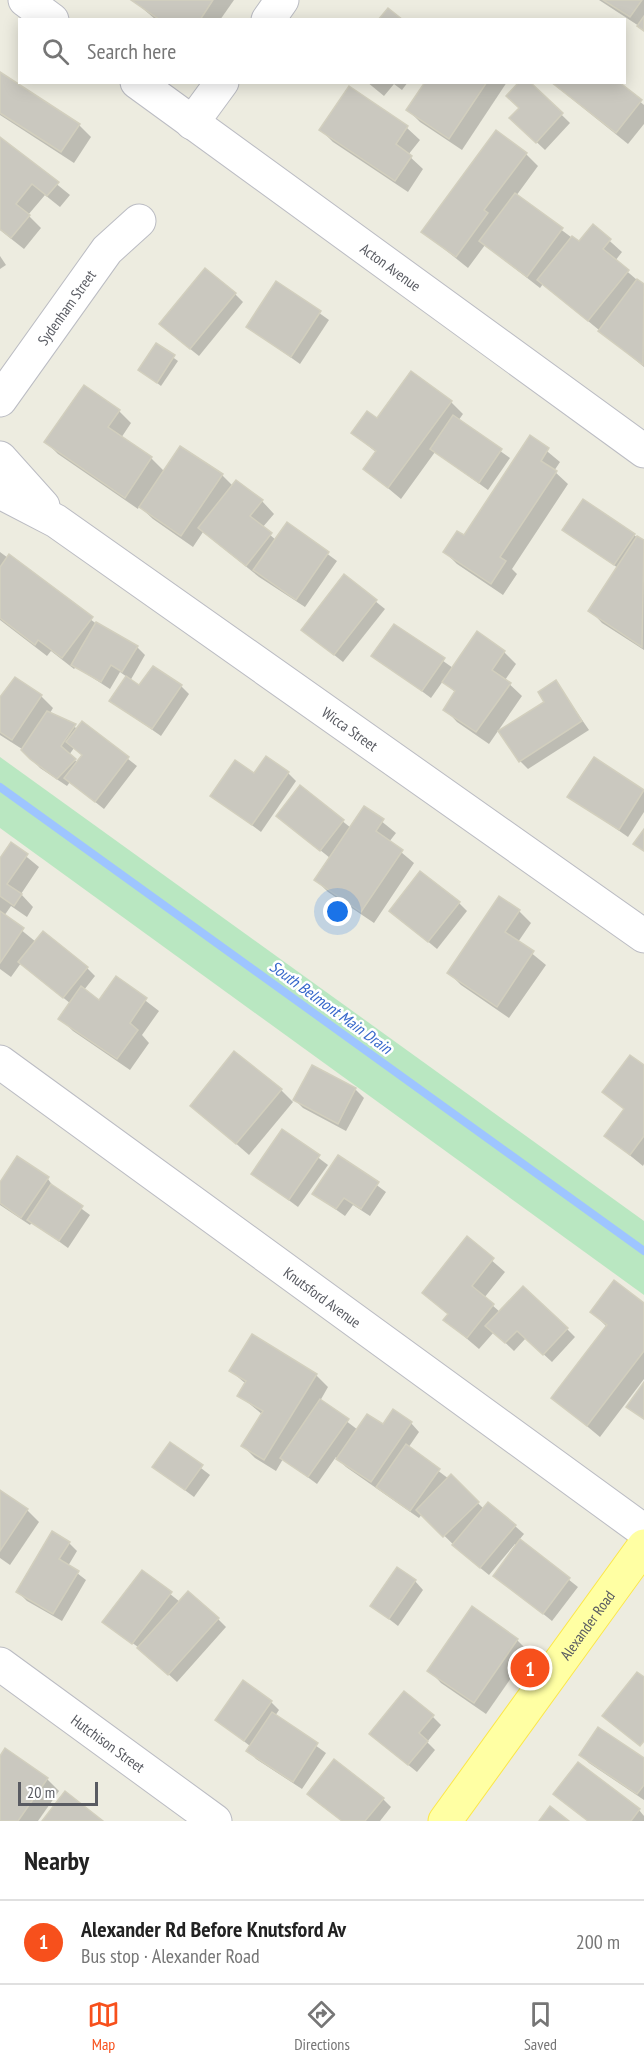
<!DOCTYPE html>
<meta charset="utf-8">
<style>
body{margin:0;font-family:"PT Sans Narrow",sans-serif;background:#f6f6f6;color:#222}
.scale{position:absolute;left:18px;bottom:15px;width:80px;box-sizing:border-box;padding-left:6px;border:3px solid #595b62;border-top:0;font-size:16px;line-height:21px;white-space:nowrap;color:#595b62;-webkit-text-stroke:4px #fff;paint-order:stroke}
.you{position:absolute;left:338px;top:912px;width:21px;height:21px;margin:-15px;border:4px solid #fff;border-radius:50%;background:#1a73e8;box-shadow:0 0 0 9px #1a73e833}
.badge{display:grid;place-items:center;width:39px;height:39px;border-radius:50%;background:#f7501c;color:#fff;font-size:20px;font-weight:700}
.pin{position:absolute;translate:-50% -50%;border:3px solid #fff;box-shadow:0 2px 6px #0006}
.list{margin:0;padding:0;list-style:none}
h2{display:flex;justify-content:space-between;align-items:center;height:78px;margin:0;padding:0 24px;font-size:26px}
h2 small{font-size:20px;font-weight:400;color:#767676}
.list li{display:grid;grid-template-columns:39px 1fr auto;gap:18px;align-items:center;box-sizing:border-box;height:84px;padding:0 24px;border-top:2px solid #e0e0e0}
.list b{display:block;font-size:22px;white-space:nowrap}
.list p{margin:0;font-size:20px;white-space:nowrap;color:#767676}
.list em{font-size:20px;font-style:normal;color:#767676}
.icon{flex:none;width:33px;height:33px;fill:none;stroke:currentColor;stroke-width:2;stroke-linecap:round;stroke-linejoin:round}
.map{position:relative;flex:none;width:644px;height:1821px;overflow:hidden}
.search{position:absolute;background:#fff;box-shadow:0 3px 15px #0003;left:18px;right:18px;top:18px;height:66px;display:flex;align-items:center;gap:15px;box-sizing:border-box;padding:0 21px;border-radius:0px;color:#767676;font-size:22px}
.sheet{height:162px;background:#fff}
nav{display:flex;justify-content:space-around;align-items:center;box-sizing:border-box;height:84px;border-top:2px solid #e0e0e0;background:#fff;font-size:16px;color:#767676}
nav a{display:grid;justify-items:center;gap:3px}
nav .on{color:#f7501c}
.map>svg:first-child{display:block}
.green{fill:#b9e7c1}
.shadow{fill:#0003;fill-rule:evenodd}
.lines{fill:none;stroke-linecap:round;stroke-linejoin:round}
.stream{stroke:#9ec5ff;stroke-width:8}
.building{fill:#cac8bf;stroke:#d2cfbe;stroke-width:1.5}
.minor-casing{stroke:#bbbcc3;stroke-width:35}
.major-casing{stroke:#fce749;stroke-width:35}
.minor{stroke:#fff;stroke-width:33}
.major{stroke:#ffffa3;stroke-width:33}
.labels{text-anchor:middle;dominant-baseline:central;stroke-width:5;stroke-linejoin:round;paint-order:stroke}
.street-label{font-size:15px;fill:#595b62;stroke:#fff}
.water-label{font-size:16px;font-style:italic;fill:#3768cb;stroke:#fff}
</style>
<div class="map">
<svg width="644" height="1821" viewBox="0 0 644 1821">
<rect width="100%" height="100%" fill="#edece0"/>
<path class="green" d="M 0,757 L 644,1221 L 644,1295 L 0,828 Z"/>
<g class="shadow">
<path d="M 133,0 L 234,0 L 220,20 L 156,20 Z"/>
<path d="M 599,0 L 644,0 L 644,31 L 639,26 Z"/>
<path d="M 0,73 L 79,125 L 91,137 L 74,163 L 0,115 Z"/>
<path d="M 367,82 L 408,82 L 402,90 L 394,84 L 384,96 Z"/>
<path d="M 426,82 L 507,82 L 462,150 L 420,122 L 408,110 Z"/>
<path d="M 528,82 L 570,123 L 545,150 L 511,118 L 521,109 Z"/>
<path d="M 551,82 L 617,82 L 644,105 L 644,124 L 628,144 Z"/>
<path d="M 349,88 L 407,128 L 420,140 L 408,155 L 423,169 L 408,192 L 333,142 L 321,130 Z"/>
<path d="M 0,138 L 70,195 L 60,207 L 45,195 L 28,215 L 41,228 L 24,249 L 0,230 Z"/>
<path d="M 526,154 L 538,166 L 516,196 L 579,243 L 593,226 L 622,252 L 615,261 L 644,286 L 644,367 L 543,284 L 540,288 L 485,245 L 468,268 L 423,232 Z"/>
<path d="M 0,256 L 6,265 L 0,269 Z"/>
<path d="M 277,283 L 329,320 L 300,364 L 248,327 Z"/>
<path d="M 235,294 L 243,302 L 199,356 L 169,332 Z"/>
<path d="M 156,345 L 178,361 L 161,386 L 140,370 Z"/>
<path d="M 451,402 L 463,414 L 458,421 L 510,458 L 488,490 L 435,452 L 401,499 L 365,469 L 377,453 L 353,433 L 377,420 Z"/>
<path d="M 119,411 L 131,423 L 121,438 L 152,459 L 165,472 L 222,475 L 233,486 L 262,501 L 274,514 L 262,528 L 276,540 L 287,524 L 337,561 L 305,607 L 259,577 L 203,532 L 193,547 L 153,519 L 139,506 L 138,509 L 58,454 L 46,442 Z"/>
<path d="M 530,437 L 560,462 L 554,471 L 568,484 L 512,569 L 517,574 L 503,595 L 457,564 L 445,552 L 464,537 Z"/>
<path d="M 584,501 L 644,542 L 644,650 L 602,623 L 590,610 L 618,568 L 564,530 Z"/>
<path d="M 0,552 L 98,625 L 137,647 L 145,655 L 130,681 L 140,687 L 181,686 L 189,694 L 161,736 L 111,701 L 127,677 L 120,672 L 110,689 L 76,667 L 74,669 L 51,651 L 47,656 L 0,620 Z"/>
<path d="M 344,576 L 385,609 L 343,662 L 303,630 Z"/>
<path d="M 394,626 L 453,668 L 504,652 L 516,664 L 505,680 L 522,696 L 489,744 L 457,722 L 445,709 L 456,693 L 443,681 L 431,698 L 373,655 Z"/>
<path d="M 556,682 L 589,730 L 528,769 L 520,761 Z"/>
<path d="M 41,696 L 53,708 L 50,713 L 78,729 L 82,723 L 137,766 L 104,809 L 70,782 L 67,786 L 40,768 L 22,749 L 0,735 L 0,699 ZM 74,748 L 83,756 L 78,763 L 69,755 Z"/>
<path d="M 594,759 L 644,791 L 644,812 L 628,837 L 569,796 Z"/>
<path d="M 288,773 L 296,781 L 261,832 L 212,796 L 254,776 Z"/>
<path d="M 300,787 L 351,828 L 365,808 L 396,833 L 389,842 L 414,863 L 374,923 L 328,892 L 316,880 L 330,858 L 278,816 Z"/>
<path d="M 11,844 L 39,867 L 21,894 L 33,907 L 27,917 L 11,906 L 4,916 L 36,942 L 87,968 L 95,976 L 84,990 L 100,1002 L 116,978 L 159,1011 L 142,1035 L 149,1043 L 130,1070 L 73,1031 L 60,1018 L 71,1004 L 21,963 L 11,977 L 0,969 L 0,861 Z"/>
<path d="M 459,903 L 467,911 L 437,949 L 391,911 Z"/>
<path d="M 519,911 L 531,923 L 518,942 L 546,965 L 509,1018 L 461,985 L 449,973 Z"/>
<path d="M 312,1067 L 356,1090 L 364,1098 L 346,1131 L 303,1108 L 295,1100 Z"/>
<path d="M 644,1067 L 644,1164 L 643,1166 L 606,1136 L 625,1110 L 604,1091 Z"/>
<path d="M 281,1090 L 293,1102 L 249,1155 L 192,1105 Z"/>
<path d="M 283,1131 L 328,1165 L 298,1207 L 253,1174 Z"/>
<path d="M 339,1157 L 386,1192 L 370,1216 L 353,1205 L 345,1216 L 314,1194 Z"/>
<path d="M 48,1179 L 55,1189 L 90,1215 L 68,1248 L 32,1222 L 30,1225 L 0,1205 L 0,1184 Z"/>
<path d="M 467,1239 L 505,1272 L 484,1298 L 500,1312 L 567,1329 L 575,1337 L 552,1362 L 526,1338 L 514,1351 L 494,1332 L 479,1349 L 445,1320 L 449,1315 L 424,1293 Z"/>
<path d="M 644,1304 L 644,1379 L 600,1437 L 553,1398 L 607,1327 L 592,1312 Z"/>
<path d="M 231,1371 L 316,1375 L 328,1387 L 320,1401 L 358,1430 L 411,1423 L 419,1432 L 408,1448 L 449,1479 L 451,1477 L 484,1509 L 488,1504 L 515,1526 L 524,1534 L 519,1540 L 578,1587 L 552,1621 L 495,1575 L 517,1546 L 515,1544 L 489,1575 L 462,1553 L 422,1514 L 419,1518 L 346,1467 L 336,1457 L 317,1484 L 283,1459 L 276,1471 L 255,1458 L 243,1446 L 263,1415 L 239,1395 L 246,1384 Z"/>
<path d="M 170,1444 L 210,1475 L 194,1497 L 154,1467 Z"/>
<path d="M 0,1492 L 27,1510 L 39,1522 L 10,1565 L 0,1558 Z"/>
<path d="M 69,1543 L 77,1551 L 68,1566 L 86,1580 L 62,1621 L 27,1601 L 18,1592 Z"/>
<path d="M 143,1572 L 180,1602 L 218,1619 L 226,1627 L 177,1682 L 142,1650 L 104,1622 Z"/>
<path d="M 415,1581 L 423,1590 L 398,1626 L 372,1606 Z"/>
<path d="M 517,1640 L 529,1652 L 486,1714 L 441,1683 L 429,1670 Z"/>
<path d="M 271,1702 L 279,1710 L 275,1716 L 326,1753 L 302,1789 L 256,1759 L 248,1750 L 250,1746 L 217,1720 Z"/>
<path d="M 433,1717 L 441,1725 L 427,1742 L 435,1750 L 417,1772 L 380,1742 Z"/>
<path d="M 581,1755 L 644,1760 L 644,1800 L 589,1763 Z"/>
<path d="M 0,1758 L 47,1779 L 59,1791 L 38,1821 L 0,1821 Z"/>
<path d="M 555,1794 L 639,1810 L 644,1816 L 644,1821 L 588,1821 Z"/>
<path d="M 383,1799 L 391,1807 L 380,1821 L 342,1821 L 317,1802 Z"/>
</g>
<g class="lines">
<path class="stream" d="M 0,787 L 644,1251"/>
</g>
<g class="building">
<path d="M 131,0 L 213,0 L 200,20 L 160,20 Z"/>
<path d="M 603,0 L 642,0 L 630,17 Z"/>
<path d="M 388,8 L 403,20 L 378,20 Z"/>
<path d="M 644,16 L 644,31 L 637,26 Z"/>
<path d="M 0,72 L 80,124 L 61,152 L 0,113 Z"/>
<path d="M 425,82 L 487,82 L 449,139 L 406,110 Z"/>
<path d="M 519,82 L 530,82 L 563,113 L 536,143 L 509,118 L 519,108 L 506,96 Z"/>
<path d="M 551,82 L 619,82 L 642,100 L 616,133 Z"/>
<path d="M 349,86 L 408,126 L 396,144 L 412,156 L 395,181 L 319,130 Z"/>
<path d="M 496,130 L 527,153 L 484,210 L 488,213 L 456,257 L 421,232 Z"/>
<path d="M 0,137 L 59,182 L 47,196 L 32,184 L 16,204 L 30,215 L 11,238 L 0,229 Z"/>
<path d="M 515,193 L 563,228 L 527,277 L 479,241 Z"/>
<path d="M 593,224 L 611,239 L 603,249 L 629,270 L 588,321 L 537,280 L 572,236 L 579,241 Z"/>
<path d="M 205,268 L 236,293 L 190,349 L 159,324 Z"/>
<path d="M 637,279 L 644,284 L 643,365 L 598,331 Z"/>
<path d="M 276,281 L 321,311 L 291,357 L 246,327 Z"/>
<path d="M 156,343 L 175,355 L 157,383 L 138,370 Z"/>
<path d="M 411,371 L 452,401 L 388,488 L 363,469 L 376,451 L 351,433 L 367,411 L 377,418 Z"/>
<path d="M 84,385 L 120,410 L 108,427 L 152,457 L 125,498 L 44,442 Z"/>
<path d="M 453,415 L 502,449 L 479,483 L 430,449 Z"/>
<path d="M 530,435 L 549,448 L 541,461 L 557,471 L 500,557 L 506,561 L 491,584 L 443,552 L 457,531 L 464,535 Z"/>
<path d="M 180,446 L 223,474 L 181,536 L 139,507 Z"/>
<path d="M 236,480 L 263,500 L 250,516 L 272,533 L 246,566 L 198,528 Z"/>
<path d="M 583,499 L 635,534 L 614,565 L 562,530 Z"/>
<path d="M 287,522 L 329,552 L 296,600 L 253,570 Z"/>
<path d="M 637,536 L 644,540 L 642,647 L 588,611 Z"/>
<path d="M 9,554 L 93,617 L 62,658 L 38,640 L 35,645 L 0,618 L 0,567 Z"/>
<path d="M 344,574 L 377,600 L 334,655 L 301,630 Z"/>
<path d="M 96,622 L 138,646 L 122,672 L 111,665 L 101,682 L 71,665 Z"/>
<path d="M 394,624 L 445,658 L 422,691 L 371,656 Z"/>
<path d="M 477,631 L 505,651 L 492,670 L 511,683 L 476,732 L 443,710 L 455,691 L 442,682 Z"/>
<path d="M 153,666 L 182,685 L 152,729 L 109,701 L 126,676 L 139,685 Z"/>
<path d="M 15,677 L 42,695 L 12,740 L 0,732 L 0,697 Z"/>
<path d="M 556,680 L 582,721 L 519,762 L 498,731 L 544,702 L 538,692 Z"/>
<path d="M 47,711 L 76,724 L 61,746 L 76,759 L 57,779 L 30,759 L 21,750 Z"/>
<path d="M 82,721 L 129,757 L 95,802 L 64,778 L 82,755 L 66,742 Z"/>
<path d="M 266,756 L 289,772 L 252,825 L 210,796 L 235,760 L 254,773 Z"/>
<path d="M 594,757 L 644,790 L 619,830 L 567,797 Z"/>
<path d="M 300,785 L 344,820 L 320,851 L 276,816 Z"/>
<path d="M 364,806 L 384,819 L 376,831 L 403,850 L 361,912 L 314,880 Z"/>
<path d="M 644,829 L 644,851 L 633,844 Z"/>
<path d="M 11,842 L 28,854 L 7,884 L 22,894 L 14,906 L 0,896 L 0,858 Z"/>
<path d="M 420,871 L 460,902 L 428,942 L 389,911 Z"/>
<path d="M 499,896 L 520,910 L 505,932 L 534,951 L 497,1007 L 447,973 Z"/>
<path d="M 0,911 L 24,928 L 0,963 Z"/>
<path d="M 43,931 L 88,967 L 63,998 L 18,962 Z"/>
<path d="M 116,976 L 147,998 L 130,1023 L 138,1030 L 117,1059 L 58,1019 L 81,986 L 99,1000 Z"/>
<path d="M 234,1051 L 282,1089 L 236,1144 L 190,1106 Z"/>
<path d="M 630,1055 L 644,1065 L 644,1136 L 630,1155 L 604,1136 L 624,1109 L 602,1092 Z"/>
<path d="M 312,1065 L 356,1088 L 338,1124 L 293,1100 Z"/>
<path d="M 282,1129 L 320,1155 L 289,1200 L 251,1174 Z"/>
<path d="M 338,1155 L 379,1182 L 361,1209 L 344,1198 L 336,1209 L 312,1194 Z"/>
<path d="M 17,1156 L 49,1177 L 21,1218 L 0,1203 L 0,1182 Z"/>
<path d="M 51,1184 L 83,1206 L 59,1241 L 27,1220 Z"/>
<path d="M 467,1236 L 494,1258 L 472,1286 L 494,1304 L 467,1338 L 443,1320 L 448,1314 L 422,1293 Z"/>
<path d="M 614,1280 L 644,1303 L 644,1351 L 587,1426 L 551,1398 L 607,1325 L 590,1312 Z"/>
<path d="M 523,1286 L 568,1328 L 543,1355 L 517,1331 L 505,1343 L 485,1326 Z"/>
<path d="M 252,1334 L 317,1374 L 264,1460 L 241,1446 L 263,1411 L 237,1396 L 246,1381 L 229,1371 Z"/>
<path d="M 644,1382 L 644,1419 L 626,1407 Z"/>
<path d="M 320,1399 L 349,1419 L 308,1477 L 280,1458 Z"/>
<path d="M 393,1409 L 412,1422 L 371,1482 L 336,1459 L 367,1414 L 383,1424 Z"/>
<path d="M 170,1442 L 203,1465 L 185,1490 L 152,1467 Z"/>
<path d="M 406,1444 L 440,1469 L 410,1511 L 376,1487 Z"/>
<path d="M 451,1474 L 479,1502 L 443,1537 L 416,1510 Z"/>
<path d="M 0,1490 L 28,1509 L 0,1551 Z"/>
<path d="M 488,1502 L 516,1525 L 480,1568 L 452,1545 Z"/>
<path d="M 52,1531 L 70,1542 L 59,1559 L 79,1571 L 53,1614 L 16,1592 Z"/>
<path d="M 520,1539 L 570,1578 L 543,1614 L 493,1576 Z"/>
<path d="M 397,1567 L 416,1580 L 389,1619 L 370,1606 Z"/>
<path d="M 142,1570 L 172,1592 L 132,1644 L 102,1622 Z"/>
<path d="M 188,1591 L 219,1618 L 168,1675 L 137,1648 Z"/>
<path d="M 472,1606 L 518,1639 L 474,1703 L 427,1671 Z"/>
<path d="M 637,1672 L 644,1677 L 644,1741 L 640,1746 L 602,1716 Z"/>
<path d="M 243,1680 L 272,1701 L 244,1741 L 215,1720 Z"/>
<path d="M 404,1691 L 434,1715 L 419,1733 L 428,1741 L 408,1765 L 369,1734 Z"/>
<path d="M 272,1712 L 318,1743 L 293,1782 L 246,1751 Z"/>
<path d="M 598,1727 L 644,1758 L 644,1785 L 637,1794 L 579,1755 Z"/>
<path d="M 5,1748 L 48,1778 L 18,1821 L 0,1821 L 0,1756 Z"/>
<path d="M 334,1759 L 384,1798 L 365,1821 L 342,1821 L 307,1794 Z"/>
<path d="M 578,1762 L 640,1809 L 631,1821 L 588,1821 L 553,1794 Z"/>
<path d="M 65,1791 L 103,1821 L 42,1821 Z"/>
<path d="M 550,1806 L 569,1821 L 539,1821 Z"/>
</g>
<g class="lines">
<defs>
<g id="minor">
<path d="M 25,0 L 52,20"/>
<path d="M 268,20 L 282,0"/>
<path id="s1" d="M 137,82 L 644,451"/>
<path d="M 192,123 L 222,82"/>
<path id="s2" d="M 0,400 L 107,250 L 139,221"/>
<path d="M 0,458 L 43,506"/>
<path id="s3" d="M 0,492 L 56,521 L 644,936"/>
<path id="s4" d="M 0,1062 L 644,1531"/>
<path id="s5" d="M 0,1664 L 215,1821"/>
</g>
<g id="major">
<path id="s6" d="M 445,1821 L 644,1546"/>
</g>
</defs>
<use href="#minor" class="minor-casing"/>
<use href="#major" class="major-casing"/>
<use href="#minor" class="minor"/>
<use href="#major" class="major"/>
</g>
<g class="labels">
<g class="street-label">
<text stroke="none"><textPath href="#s1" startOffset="314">Acton Avenue</textPath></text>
<text stroke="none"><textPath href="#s2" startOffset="114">Sydenham Street</textPath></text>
<text stroke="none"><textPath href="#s3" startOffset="423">Wicca Street</textPath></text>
<text stroke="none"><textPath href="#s4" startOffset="399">Knutsford Avenue</textPath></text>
<text stroke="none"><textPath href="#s6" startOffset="242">Alexander Road</textPath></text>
<text stroke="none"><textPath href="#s5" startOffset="134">Hutchison Street</textPath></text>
</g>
<g class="water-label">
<text transform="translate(331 1007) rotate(36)">South Belmont Main Drain</text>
</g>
</g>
</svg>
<div class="scale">20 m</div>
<div class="you"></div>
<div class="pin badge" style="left:530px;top:1668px">1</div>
<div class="search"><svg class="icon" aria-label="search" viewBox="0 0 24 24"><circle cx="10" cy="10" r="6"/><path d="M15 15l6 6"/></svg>Search here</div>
</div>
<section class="sheet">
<h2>Nearby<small></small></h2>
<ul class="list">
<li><span class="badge">1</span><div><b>Alexander Rd Before Knutsford Av</b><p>Bus stop · Alexander Road</p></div><em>200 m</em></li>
</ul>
</section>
<nav>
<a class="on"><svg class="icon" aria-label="map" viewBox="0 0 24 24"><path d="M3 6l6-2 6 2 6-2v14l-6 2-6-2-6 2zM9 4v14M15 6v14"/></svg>Map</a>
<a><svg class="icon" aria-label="directions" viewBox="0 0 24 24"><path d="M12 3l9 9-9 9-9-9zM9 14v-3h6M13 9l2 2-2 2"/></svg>Directions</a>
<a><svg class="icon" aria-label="saved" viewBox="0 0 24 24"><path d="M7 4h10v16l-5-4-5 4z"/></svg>Saved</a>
</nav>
